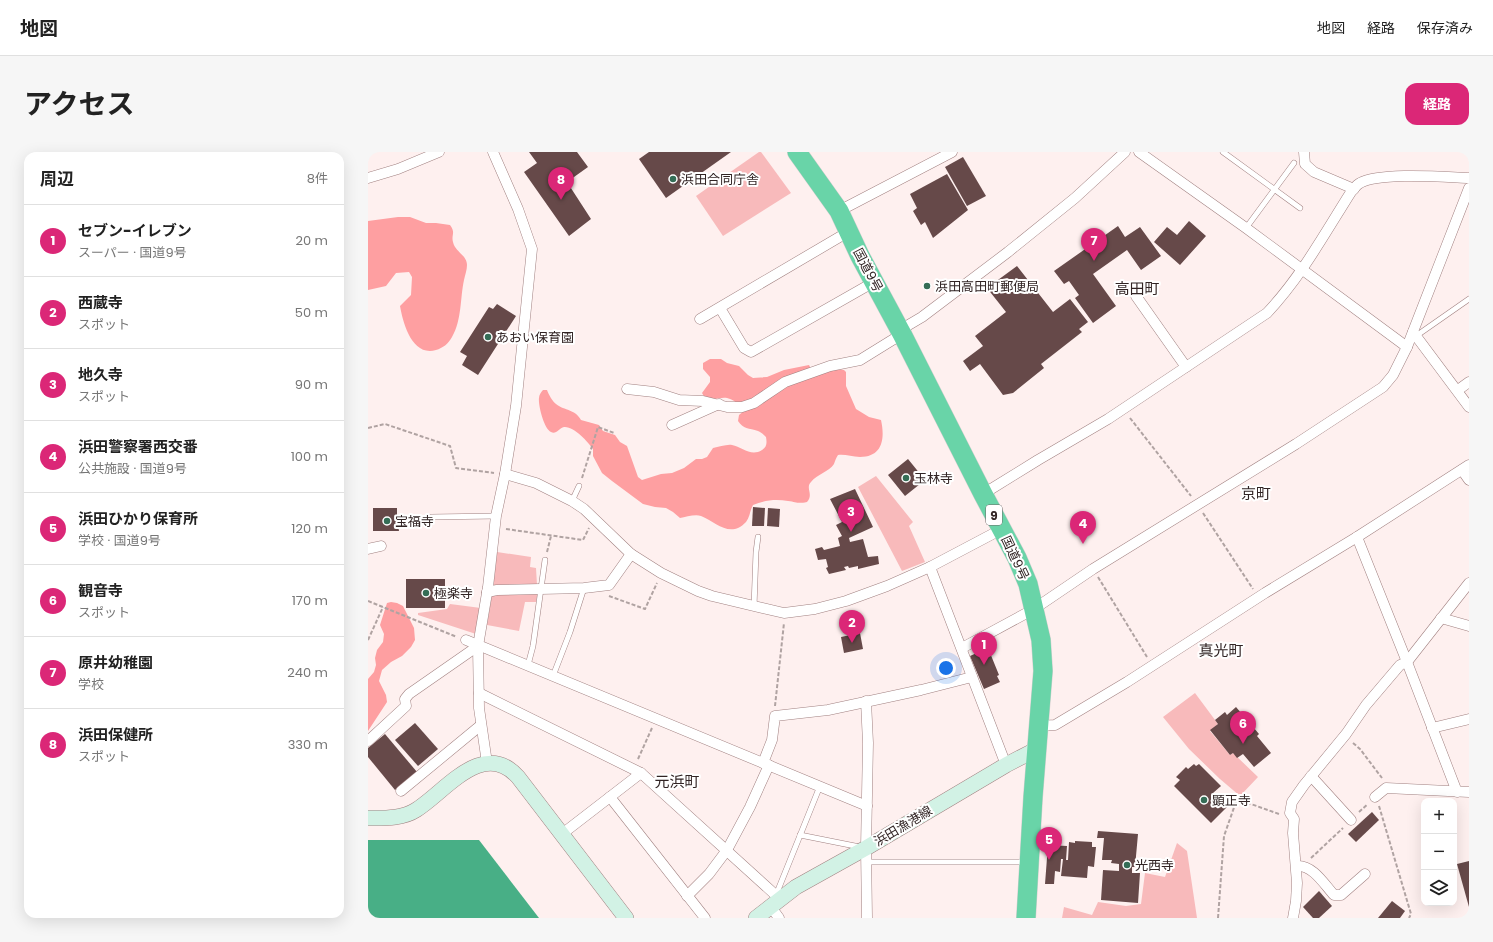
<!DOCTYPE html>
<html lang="ja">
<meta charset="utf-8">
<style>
body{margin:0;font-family:Poppins,"Noto Sans JP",sans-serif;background:#f6f6f6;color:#222}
.controls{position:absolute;right:12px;bottom:12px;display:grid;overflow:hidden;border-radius:8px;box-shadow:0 4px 16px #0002}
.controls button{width:36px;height:36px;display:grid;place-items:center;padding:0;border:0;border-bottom:1px solid #e0e0e0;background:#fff;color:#222;font:20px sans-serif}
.you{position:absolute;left:578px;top:516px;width:14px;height:14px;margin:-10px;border:3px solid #fff;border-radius:50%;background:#1a73e8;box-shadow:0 0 0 6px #1a73e833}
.badge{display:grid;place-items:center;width:26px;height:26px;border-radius:50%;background:#db2777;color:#fff;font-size:13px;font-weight:700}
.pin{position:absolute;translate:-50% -33px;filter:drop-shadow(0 1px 2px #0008)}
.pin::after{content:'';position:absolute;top:21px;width:14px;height:12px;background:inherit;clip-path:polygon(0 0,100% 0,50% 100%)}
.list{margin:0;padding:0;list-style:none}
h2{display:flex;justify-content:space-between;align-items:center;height:52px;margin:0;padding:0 16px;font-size:17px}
h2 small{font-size:13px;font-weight:400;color:#767676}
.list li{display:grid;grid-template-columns:26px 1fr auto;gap:12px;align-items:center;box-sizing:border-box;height:72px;padding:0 16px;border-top:1px solid #e0e0e0}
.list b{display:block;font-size:15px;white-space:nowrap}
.list p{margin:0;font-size:13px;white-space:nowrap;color:#767676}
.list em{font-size:13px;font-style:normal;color:#767676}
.icon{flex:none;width:22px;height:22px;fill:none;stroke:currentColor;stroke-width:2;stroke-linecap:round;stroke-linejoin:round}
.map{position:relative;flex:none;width:1101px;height:766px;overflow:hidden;border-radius:12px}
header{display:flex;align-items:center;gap:24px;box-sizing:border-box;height:56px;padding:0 20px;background:#fff;border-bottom:1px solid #e0e0e0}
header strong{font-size:19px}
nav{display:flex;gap:22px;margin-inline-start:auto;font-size:14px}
.intro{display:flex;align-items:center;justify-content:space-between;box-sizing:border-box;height:96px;padding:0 24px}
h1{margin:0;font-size:28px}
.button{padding:10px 18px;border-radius:12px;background:#db2777;color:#fff;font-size:14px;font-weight:700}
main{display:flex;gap:24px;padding:0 24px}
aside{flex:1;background:#fff;border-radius:12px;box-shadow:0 4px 16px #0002}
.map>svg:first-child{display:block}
.green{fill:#f8babb}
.forest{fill:#fe9fa1}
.water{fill:#48af86}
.building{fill:#664949}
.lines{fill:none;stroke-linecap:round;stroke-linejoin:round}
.lane-casing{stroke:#a18181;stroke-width:6}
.street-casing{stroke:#a18181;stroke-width:11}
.secondary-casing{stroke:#a18181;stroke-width:16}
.highway-casing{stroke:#d2cfcf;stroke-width:20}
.path{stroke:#b0a3a2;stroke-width:2;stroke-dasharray:4 2;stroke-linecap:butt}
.lane{stroke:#fff;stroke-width:5}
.street{stroke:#fff;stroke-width:10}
.secondary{stroke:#d2f2e5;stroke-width:15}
.highway{stroke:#69d4a8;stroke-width:19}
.poi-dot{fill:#346d56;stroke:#fff;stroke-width:1.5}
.labels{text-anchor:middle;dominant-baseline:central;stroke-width:4;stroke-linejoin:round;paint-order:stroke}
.shield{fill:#fff;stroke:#6f6666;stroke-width:1}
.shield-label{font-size:12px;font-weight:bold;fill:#312424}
.poi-label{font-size:13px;fill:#312424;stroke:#fff;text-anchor:start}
.street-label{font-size:13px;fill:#312424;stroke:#fff}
.quarter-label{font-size:15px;fill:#312424;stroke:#fff}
</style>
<header>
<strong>地図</strong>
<nav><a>地図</a><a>経路</a><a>保存済み</a></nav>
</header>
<div class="intro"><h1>アクセス</h1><a class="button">経路</a></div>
<main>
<aside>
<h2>周辺<small>8件</small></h2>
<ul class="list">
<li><span class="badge">1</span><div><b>セブン-イレブン</b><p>スーパー · 国道9号</p></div><em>20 m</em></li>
<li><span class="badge">2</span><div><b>西蔵寺</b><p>スポット</p></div><em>50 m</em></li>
<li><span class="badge">3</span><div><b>地久寺</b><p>スポット</p></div><em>90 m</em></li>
<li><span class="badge">4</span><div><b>浜田警察署西交番</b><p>公共施設 · 国道9号</p></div><em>100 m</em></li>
<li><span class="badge">5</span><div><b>浜田ひかり保育所</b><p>学校 · 国道9号</p></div><em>120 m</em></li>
<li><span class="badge">6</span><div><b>観音寺</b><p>スポット</p></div><em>170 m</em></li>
<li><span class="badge">7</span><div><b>原井幼稚園</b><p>学校</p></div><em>240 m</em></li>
<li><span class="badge">8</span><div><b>浜田保健所</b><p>スポット</p></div><em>330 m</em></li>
</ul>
</aside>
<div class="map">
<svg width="1101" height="766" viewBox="0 0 1101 766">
<rect width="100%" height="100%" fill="#fef0ef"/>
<g class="green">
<path d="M 391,0 L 393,0 L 423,41 L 355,84 L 328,44 Z"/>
<path d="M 508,324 L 545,370 L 541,374 L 557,410 L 534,419 L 490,335 Z"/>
<path d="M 129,400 L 163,405 L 162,415 L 168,416 L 169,433 L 125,435 Z"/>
<path d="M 170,439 L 168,450 L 157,450 L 151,479 L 119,473 L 124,442 Z"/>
<path d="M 82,452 L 113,456 L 108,482 L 50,463 L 50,461 L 79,457 Z"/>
<path d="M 827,541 L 850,572 L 842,579 L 862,603 L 865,601 L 890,625 L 872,644 L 852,627 L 821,597 L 795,565 Z"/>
<path d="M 809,691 L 819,699 L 829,766 L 694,766 L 696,755 L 724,763 L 730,750 L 758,754 L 773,752 L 777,721 L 797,725 Z"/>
</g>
<g class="forest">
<path d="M 30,65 L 42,65 L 58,71 L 68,71 L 82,73 C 88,81 83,83 85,90 C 87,100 99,103 99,113 C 99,118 97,123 96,128 C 92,146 94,168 84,185 C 80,192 75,196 68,198 C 44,205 35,171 32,154 L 43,143 L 44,125 L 41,120 L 28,121 L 18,134 L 0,138 L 0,69 Z"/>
<path d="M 342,207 L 353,207 L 359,211 L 371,214 L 380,223 L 385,226 L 399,225 L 416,218 L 441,213 L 443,217 L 391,244 L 370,252 C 355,240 353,250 337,246 L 334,241 L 342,230 L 342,225 L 335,217 L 335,211 Z"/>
<path d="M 469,217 L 476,218 L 478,220 L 478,234 L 488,257 L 501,265 L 513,268 C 517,286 515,305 492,305 C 484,305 477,302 470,303 C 468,306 467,309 466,312 C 461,320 449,322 443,330 C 437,336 446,342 439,350 C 429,352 429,350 420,349 C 408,347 397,348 385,353 C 382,358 382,365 378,370 C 362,387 348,370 333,364 C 327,362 318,365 312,366 L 305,360 L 298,356 L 287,355 L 275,352 L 244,329 L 234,321 L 225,304 L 225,297 C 220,290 206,274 196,275 C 191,276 188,283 183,280 C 176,277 170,253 171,246 C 171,243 173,240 175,238 L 179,238 C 181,243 184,249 188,252 C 197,259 207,257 213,268 L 231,273 L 235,279 L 247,283 L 252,290 L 259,294 L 270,325 L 274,328 L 293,322 L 304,321 L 316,316 L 328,307 L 334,307 L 339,305 L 345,296 C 351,295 359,292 364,293 C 374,295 383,305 394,298 C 399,295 399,291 398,285 C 396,283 393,280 390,279 C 381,276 375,277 370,269 L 371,263 C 400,239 434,228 469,217 Z"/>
<path d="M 23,450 L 29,451 L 35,454 L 46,476 L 47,488 L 43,495 L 34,504 L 23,510 L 14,518 L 11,529 L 18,543 L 19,550 L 0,579 L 0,527 L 6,520 L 8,513 L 7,506 L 9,498 L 15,490 L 16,482 L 12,473 L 19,451 Z"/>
</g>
<path class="water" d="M 0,688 L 111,688 L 171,766 L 0,766 Z"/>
<g class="building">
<path d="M 161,0 L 209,0 L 220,15 L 199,30 L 223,67 L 201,84 L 156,20 L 169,11 Z"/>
<path d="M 281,0 L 363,0 L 298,46 L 271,7 Z"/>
<path d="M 595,5 L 618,44 L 599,54 L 577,15 Z"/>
<path d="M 579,22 L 600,58 L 565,86 L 557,70 L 553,73 L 545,59 L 549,56 L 542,42 Z"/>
<path d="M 821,69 L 838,84 L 812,113 L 786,90 L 799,75 L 809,83 Z"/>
<path d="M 750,74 L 757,85 L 772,75 L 793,104 L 773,118 L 759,98 L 725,122 L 748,154 L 725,171 L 707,146 L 711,143 L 701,129 L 696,132 L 686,119 Z"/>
<path d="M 649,114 L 685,160 L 702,147 L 720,170 L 711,177 L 714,180 L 673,212 L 676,216 L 645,241 L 635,243 L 612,212 L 602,219 L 595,209 L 615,194 L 607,184 L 638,160 L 619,136 Z"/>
<path d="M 129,152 L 148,164 L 110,223 L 94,213 L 99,204 L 92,200 L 121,155 L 125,157 Z"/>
<path d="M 540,307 L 557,328 L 537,344 L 520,323 Z"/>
<path d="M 487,337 L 505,375 L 481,386 L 482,390 L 495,387 L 500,405 L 510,404 L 511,412 L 490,417 L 490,414 L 481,416 L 480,414 L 476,415 L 478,418 L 461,422 L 458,416 L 460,415 L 458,407 L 450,408 L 447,397 L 454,395 L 456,398 L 472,394 L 470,386 L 474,384 L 468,373 L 474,370 L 462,347 Z"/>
<path d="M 385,355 L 397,356 L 396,374 L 384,374 Z"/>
<path d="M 5,356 L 29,356 L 29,365 L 34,364 L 34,373 L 30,373 L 31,379 L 5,379 Z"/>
<path d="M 400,356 L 412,357 L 411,375 L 399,374 Z"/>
<rect x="38" y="427" width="39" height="29"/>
<path d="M 492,481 L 495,497 L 476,501 L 473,485 Z"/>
<path d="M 620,496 L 631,523 L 629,524 L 632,530 L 616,537 L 602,504 Z"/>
<path d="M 868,555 L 891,582 L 889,584 L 903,601 L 886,615 L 875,602 L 869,606 L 865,601 L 862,603 L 842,578 L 850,572 L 847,568 L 857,560 L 859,563 Z"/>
<path d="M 47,571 L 70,597 L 50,614 L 27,588 Z"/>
<path d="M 17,582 L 49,620 L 27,638 L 0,605 L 0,596 Z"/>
<path d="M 826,612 L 828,614 L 831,612 L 853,634 L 845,641 L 859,655 L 843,671 L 806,634 L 812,628 L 808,625 L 818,615 L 820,617 Z"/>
<path d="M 1004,660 L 1011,668 L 988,690 L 980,682 Z"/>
<path d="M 730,679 L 770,682 L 767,715 L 764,715 L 764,721 L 772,721 L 770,751 L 733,748 L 735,718 L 751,719 L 751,712 L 743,711 L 744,708 L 734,708 L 736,686 L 729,686 Z"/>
<path d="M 707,689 L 724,690 L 724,695 L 728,695 L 726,715 L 720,714 L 719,726 L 693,724 L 695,707 L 693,707 L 692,720 L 687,719 L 686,732 L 677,732 L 680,693 L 699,694 L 698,708 L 700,708 L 701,690 L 707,691 Z"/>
<path d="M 1101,709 L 1101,755 L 1089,712 Z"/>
<path d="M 951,739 L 964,754 L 951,766 L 945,766 L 935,755 Z"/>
<path d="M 1024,749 L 1037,759 L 1032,766 L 1010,766 Z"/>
</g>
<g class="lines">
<defs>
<g id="lane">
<path d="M 855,0 L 932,56"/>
<path d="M 878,76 L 926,11"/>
<path d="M 1048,184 L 1101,147"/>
<path d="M 204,349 L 211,334"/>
<path d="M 63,365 L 128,364"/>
<path d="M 386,455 L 388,400 L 390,385"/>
<path d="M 160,513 L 165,494 L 177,408"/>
<path d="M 185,524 L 202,480 L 216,436"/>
<path d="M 432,683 L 492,695"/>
<path d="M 498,710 L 657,710"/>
<path d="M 408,743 L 452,634"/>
</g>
<g id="street">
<path d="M 771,0 L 878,76 L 1039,195"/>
<path d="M 936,0 L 937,12 L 946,20 L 986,37"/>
<path d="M 0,26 L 30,17 L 71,0"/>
<path d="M 471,59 L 584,0"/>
<path d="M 768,144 L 818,215"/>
<path d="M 352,156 L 376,196 L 383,200 L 506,130"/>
<path d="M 332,167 L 480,80"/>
<path d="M 532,178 L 554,165 L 640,100 L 707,46 L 757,0"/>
<path d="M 1045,180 L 1101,255"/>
<path d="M 259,237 L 286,240 L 311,248 L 335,249 L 359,255 L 374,255 L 386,251 L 417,230 L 462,214 L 492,208 L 534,182"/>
<path d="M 1090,238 L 1101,230"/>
<path d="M 304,273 L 351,252"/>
<path d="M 1094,318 L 1101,328"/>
<path d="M 137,322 L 168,331 L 204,349 L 216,357 L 263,402 L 293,421 L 330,439 L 344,444 L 416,461 L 447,457 L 478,449 L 519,434 L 562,415 L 634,377"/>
<path d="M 615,342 L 670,308 L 740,267 L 899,161 C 933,125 957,81 983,40 C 986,37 988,33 992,31 C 1012,20 1076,25 1101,26"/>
<path d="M 989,385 L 1039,510 L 1089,640"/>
<path d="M 0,397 L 13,394"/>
<path d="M 562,415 L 638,613"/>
<path d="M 119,440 L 129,438 L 216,436 L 241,433 L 263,402"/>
<path d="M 1073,466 L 1101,474"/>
<path d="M 98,488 L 499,654"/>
<path d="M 594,496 L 666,457 L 725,417 L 928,292 L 1015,235 L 1025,223 L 1039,195 L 1101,36"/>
<path d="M 111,541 L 273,621 L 412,747"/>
<path d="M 498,549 L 500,591 L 498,696 L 499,766"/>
<path d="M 671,574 L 687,573 L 759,530 L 897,441 L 989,385 L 1101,313"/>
<path d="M 1064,576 L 1101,567"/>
<path d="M 0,589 L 38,554 L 37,547 L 41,542 L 110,494"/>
<path d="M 119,611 L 111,556 L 110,494 L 120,435 L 128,364 L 137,322 L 148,254 L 164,97 L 150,57 L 125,0"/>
<path d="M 395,611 L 404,588 L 407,564 L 460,558 L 553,538 L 604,525"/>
<path d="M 943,624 L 983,668"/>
<path d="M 33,639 L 113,573"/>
<path d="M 242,645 L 337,766"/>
<path d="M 1007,645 L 1018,636 L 1101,640"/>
<path d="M 194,682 L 273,621"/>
<path d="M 929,714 C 945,713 956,732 966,743 L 973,743 L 997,722"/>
<path d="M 319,744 L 341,722 L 359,698 L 382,655 L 401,613"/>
<path d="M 403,755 L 411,766"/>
<path d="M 925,766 L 928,749 L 929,731 L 925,681 L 926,667 L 922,661 L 924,650 L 936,633 L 978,582 L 998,553 L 1032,513 L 1039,510 L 1101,431"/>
</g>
<g id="secondary">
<path d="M 0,666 C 16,666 34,667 48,658 C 77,640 115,586 150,625 L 258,766"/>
<path d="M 388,766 L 428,735 L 498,696 L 638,613 L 669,597"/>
</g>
<path id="highway" d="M 429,0 L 471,59 L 492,104 L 534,182 L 615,342 L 649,406 L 660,432 L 673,488 L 675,519 L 665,645 L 658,766"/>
</defs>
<use href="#lane" class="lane-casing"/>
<use href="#street" class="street-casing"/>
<use href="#secondary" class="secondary-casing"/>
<use href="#highway" class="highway-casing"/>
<g class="path">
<path d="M 762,266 L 823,344"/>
<path d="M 0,276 L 17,272 L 82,294 L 88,316 L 126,321"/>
<path d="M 214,326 L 230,275 L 246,281"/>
<path d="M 835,361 L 885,437"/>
<path d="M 138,377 L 215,388 L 221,376"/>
<path d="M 179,400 L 183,384"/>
<path d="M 730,425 L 779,505"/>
<path d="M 241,444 L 277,457 L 289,431"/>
<path d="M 0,449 L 89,485"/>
<path d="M 0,488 L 15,455"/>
<path d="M 407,554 L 416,471"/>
<path d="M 985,591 L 992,597 L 1014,626"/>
<path d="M 270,607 L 284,576"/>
<path d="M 1011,654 L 1043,762 L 1041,766"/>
<path d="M 991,660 L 1000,652"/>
<path d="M 943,706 L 975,676"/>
<path d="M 850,766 L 856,684 L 869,647 L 911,662"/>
</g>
<use href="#lane" class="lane"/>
<use href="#street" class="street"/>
<use href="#secondary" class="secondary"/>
<use href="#highway" class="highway"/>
</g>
<g class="poi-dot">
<circle cx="305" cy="27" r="4"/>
<circle cx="559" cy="134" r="4"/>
<circle cx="120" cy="185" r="4"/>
<circle cx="538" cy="326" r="4"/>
<circle cx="19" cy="369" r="4"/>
<circle cx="58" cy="441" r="4"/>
<circle cx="836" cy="648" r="4"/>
<circle cx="759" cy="713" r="4"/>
</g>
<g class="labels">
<rect class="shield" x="618" y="353" width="16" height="20" rx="3"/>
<g class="shield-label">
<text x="626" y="363">9</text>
</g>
<g class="poi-label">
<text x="313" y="27">浜田合同庁舎</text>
<text x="567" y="134">浜田高田町郵便局</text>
<text x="128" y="185">あおい保育園</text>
<text x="546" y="326">玉林寺</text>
<text x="27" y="369">宝福寺</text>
<text x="66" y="441">極楽寺</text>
<text x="844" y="648">顕正寺</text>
<text x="767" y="713">光西寺</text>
</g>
<g class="street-label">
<text transform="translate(500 118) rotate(62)">国道9号</text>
<text transform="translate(647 406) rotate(65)">国道9号</text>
<text transform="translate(535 674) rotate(-31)">浜田漁港線</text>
</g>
<g class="quarter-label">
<text x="769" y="136">高田町</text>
<text x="888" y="341">京町</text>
<text x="853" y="498">真光町</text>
<text x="309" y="629">元浜町</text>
</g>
</g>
</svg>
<div class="controls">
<button>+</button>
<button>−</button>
<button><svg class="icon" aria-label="layers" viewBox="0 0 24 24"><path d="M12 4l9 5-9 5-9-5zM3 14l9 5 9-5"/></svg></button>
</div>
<div class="you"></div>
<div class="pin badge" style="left:616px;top:513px">1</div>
<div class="pin badge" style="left:484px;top:491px">2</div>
<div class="pin badge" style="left:483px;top:380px">3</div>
<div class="pin badge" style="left:715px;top:392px">4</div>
<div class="pin badge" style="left:681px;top:708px">5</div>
<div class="pin badge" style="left:875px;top:592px">6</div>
<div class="pin badge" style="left:726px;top:109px">7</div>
<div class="pin badge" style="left:193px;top:48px">8</div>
</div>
</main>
